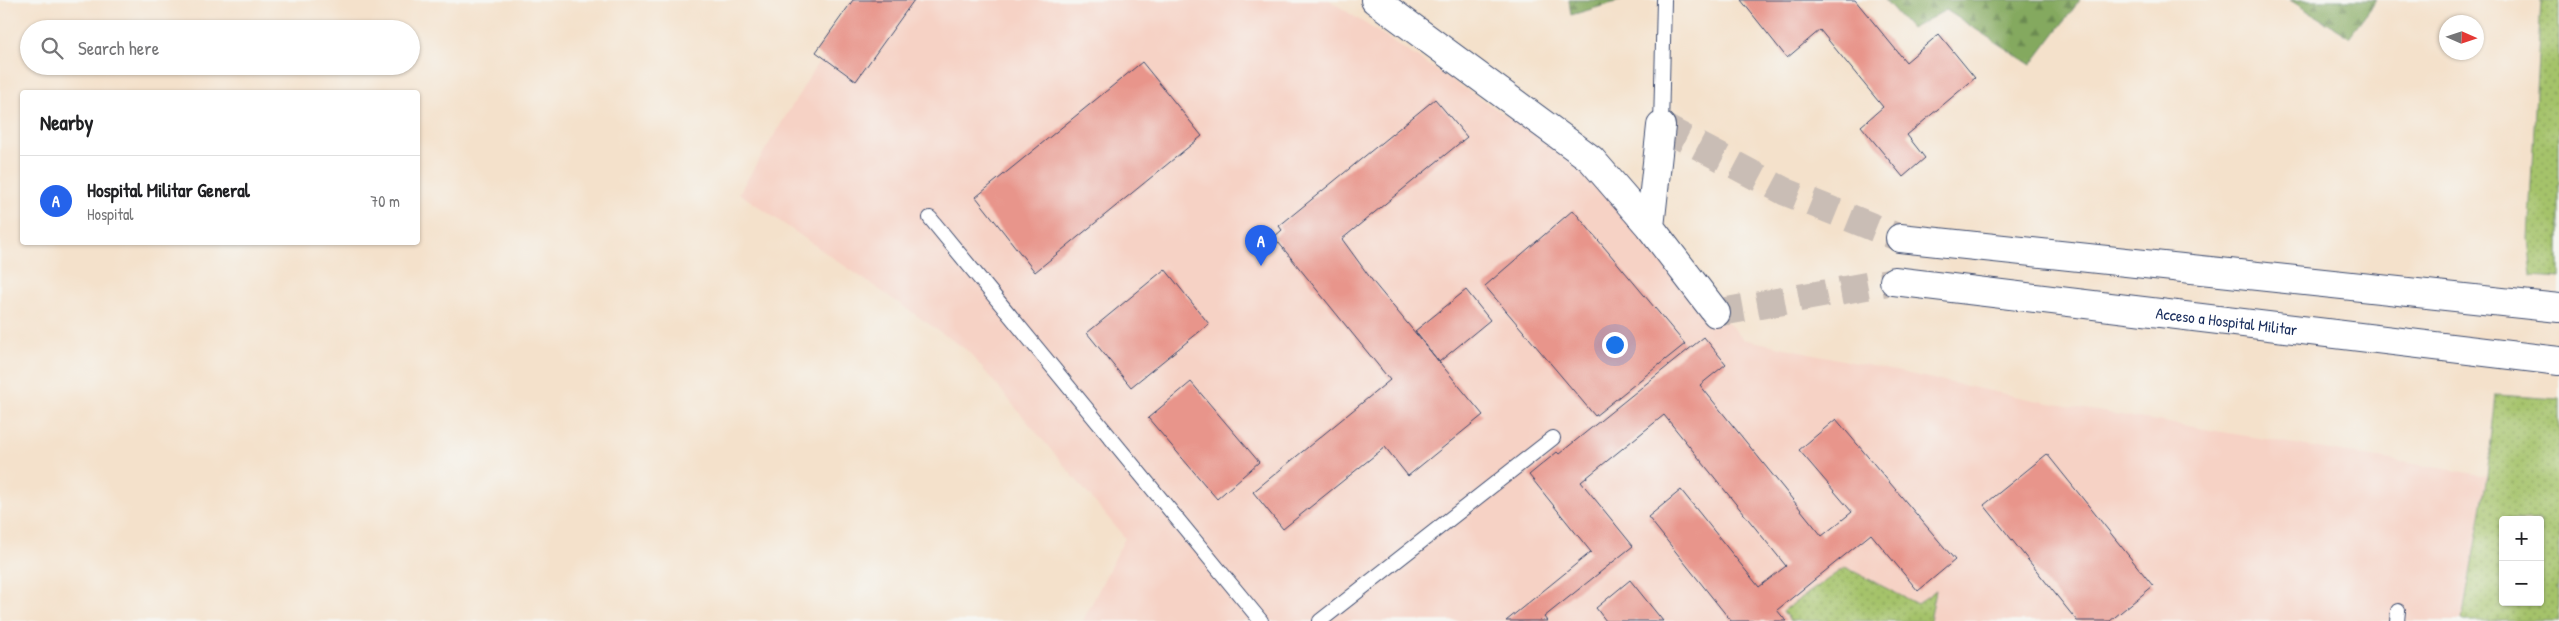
<!DOCTYPE html>
<meta charset="utf-8">
<style>
body{margin:0;font-family:"Patrick Hand",sans-serif;background:#f2f2f2;color:#202124}
.controls{position:absolute;right:15px;bottom:15px;display:grid;overflow:hidden;border-radius:5px;box-shadow:0 1px 4px #0004}
.controls button{width:45px;height:45px;display:grid;place-items:center;padding:0;border:0;border-bottom:1px solid #e0e0e0;background:#fff;color:#202124;font:25px sans-serif}
.compass{position:absolute;left:2439px;top:15px;width:45px;height:45px;border-radius:50%;background:#fff;box-shadow:0 1px 4px #0004;rotate:93deg}
.you{position:absolute;left:1614px;top:344px;width:18px;height:18px;margin:-12px;border:4px solid #fff;border-radius:50%;background:#1a73e8;box-shadow:0 0 0 8px #1a73e833}
.badge{display:grid;place-items:center;width:32px;height:32px;border-radius:50%;background:#2563eb;color:#fff;font-size:16px;font-weight:700}
.pin{position:absolute;translate:-50% -41px;filter:drop-shadow(0 1px 2px #0008)}
.pin::after{content:'';position:absolute;top:26px;width:18px;height:15px;background:inherit;clip-path:polygon(0 0,100% 0,50% 100%)}
.list{margin:0;padding:0;list-style:none}
h2{display:flex;justify-content:space-between;align-items:center;height:65px;margin:0;padding:0 20px;font-size:21px}
h2 small{font-size:16px;font-weight:400;color:#757577}
.list li{display:grid;grid-template-columns:32px 1fr auto;gap:15px;align-items:center;box-sizing:border-box;height:90px;padding:0 20px;border-top:1px solid #e0e0e0}
.list b{display:block;font-size:19px;white-space:nowrap}
.list p{margin:0;font-size:16px;white-space:nowrap;color:#757577}
.list em{font-size:16px;font-style:normal;color:#757577}
.icon{flex:none;width:28px;height:28px;fill:none;stroke:currentColor;stroke-width:2;stroke-linecap:round;stroke-linejoin:round}
.map{position:relative;flex:none;width:2559px;height:621px;overflow:hidden}
.search{position:absolute;background:#fff;box-shadow:0 1px 4px #0004;left:20px;top:20px;width:400px;height:55px;display:flex;align-items:center;gap:12px;box-sizing:border-box;padding:0 18px;border-radius:28px;color:#757577;font-size:19px}
.panel{position:absolute;background:#fff;box-shadow:0 1px 4px #0004;left:20px;top:90px;width:400px;height:155px;border-radius:5px}
.map>svg:first-child{display:block}
.built{fill:#f6d2c5}
.grass{fill:url(#grass-dots);stroke:#607964;fill-rule:evenodd}
.forest{fill:url(#forest-firs);stroke:#506c5e}
.building{fill:#e8958b}
.lines{fill:none;stroke-linecap:round;stroke-linejoin:round}
.minor-tunnel{stroke:#c9bdb5;stroke-width:28;stroke-dasharray:28 14;stroke-linecap:butt}
.service-casing{stroke:#3c4a6e;stroke-width:16}
.minor-casing{stroke:#3c4a6e;stroke-width:30}
.service{stroke:#fff;stroke-width:14}
.minor{stroke:#fff;stroke-width:28}
.labels{text-anchor:middle;dominant-baseline:central;stroke-width:4;stroke-linejoin:round;paint-order:stroke}
.street-label{font-size:16px;fill:#1b2f5e;stroke:#f6f6f2}
</style>
<div class="map">
<svg width="2559" height="621" viewBox="0 0 2559 621">
<defs>
<pattern id="grass-dots" width="8" height="8" patternUnits="userSpaceOnUse" patternTransform="scale(1.25)"><rect width="8" height="8" fill="#a5c36a"/><path d="M2 2h.1M6 6h.1" fill="none" stroke="#869f5a" stroke-width="1.8" stroke-linecap="round"/></pattern>
<pattern id="forest-firs" width="22" height="20" patternUnits="userSpaceOnUse" patternTransform="scale(1.25)"><rect width="22" height="20" fill="#84a95e"/><path d="M5 1l3.5 6h-7zM16 11l3.5 6h-7z" fill="#6b8a51"/></pattern>
</defs>
<rect width="100%" height="100%" fill="#f6f6f2"/>
<filter id="ink" filterUnits="userSpaceOnUse"><feTurbulence type="fractalNoise" baseFrequency=".02" numOctaves="2"/><feDisplacementMap in="SourceGraphic" scale="10" xChannelSelector="R" yChannelSelector="G"/><feConvolveMatrix kernelMatrix="1 2 1 2 8 2 1 2 1" color-interpolation-filters="sRGB"/></filter>
<filter id="wash" filterUnits="userSpaceOnUse"><feTurbulence type="fractalNoise" baseFrequency=".0096" numOctaves="4" result="noise"/><feDisplacementMap in="SourceGraphic" scale="20" xChannelSelector="R" yChannelSelector="G"/><feGaussianBlur stdDeviation="1.12" result="paint"/><feColorMatrix in="noise" values="0 0 0 0 0 0 0 0 0 0 0 0 0 0 0 0 0 1.4 0 .05"/><feComposite in="paint" operator="in"/></filter>
<g filter="url(#wash)">
<rect width="100%" height="100%" fill="#f4e1cb"/>
<path class="built" d="M 856,0 L 1329,0 L 1587,168 L 1743,339 L 2043,402 L 2487,476 L 2462,621 L 1083,621 L 1125,538 L 968,351 L 739,193 Z"/>
<g class="grass">
<path d="M 2541,0 L 2559,0 L 2559,278 L 2532,276 L 2528,239 Z"/>
<path d="M 2496,395 L 2559,399 L 2559,621 L 2462,621 L 2487,476 ZM 2503,520 L 2540,520 L 2540,602 L 2503,602 Z"/>
<path d="M 1845,567 L 1917,604 L 1936,590 L 1930,621 L 1790,621 L 1783,611 Z"/>
</g>
<g class="forest">
<path d="M 1569,0 L 1623,0 L 1571,15 Z"/>
<path d="M 1885,0 L 2080,0 L 2031,65 L 1946,10 L 1911,29 Z"/>
<path d="M 2290,0 L 2377,0 L 2349,37 Z"/>
</g>
<g id="blocks">
<g class="building">
<path d="M 853,0 L 914,0 L 856,81 L 816,52 Z"/>
<path d="M 1741,0 L 1855,0 L 1906,62 L 1939,34 L 1975,78 L 1907,135 L 1925,158 L 1903,177 L 1861,126 L 1883,107 L 1820,30 L 1787,58 Z"/>
<path d="M 1142,62 L 1202,136 L 1035,272 L 976,197 Z"/>
<path d="M 1435,99 L 1467,137 L 1342,239 L 1374,283 L 1483,415 L 1408,476 L 1385,447 L 1283,529 L 1253,492 L 1390,380 L 1274,237 L 1282,230 L 1279,226 Z"/>
<path d="M 1573,210 L 1685,344 L 1595,416 L 1485,286 Z"/>
<path d="M 1165,269 L 1209,324 L 1131,387 L 1087,333 Z"/>
<path d="M 1466,290 L 1490,320 L 1439,362 L 1415,331 Z"/>
<path d="M 1704,337 L 1726,364 L 1700,385 L 1822,536 L 1852,512 L 1799,450 L 1836,419 L 1955,560 L 1918,591 L 1871,534 L 1777,610 L 1786,621 L 1731,621 L 1648,517 L 1681,490 L 1759,587 L 1786,566 L 1664,415 L 1581,482 L 1633,546 L 1544,617 L 1547,621 L 1506,621 L 1591,552 L 1529,475 L 1557,452 L 1559,454 Z"/>
<path d="M 1191,382 L 1259,462 L 1217,499 L 1148,418 Z"/>
<path d="M 2047,454 L 2153,586 L 2110,621 L 2077,621 L 1984,505 Z"/>
<path d="M 1630,580 L 1663,621 L 1606,621 L 1596,608 Z"/>
</g>
</g>
</g>
<g filter="url(#ink)">
<use href="#blocks" fill-opacity="0" stroke="#3c4a6e" stroke-width="1"/>
<g class="lines">
<g class="minor-tunnel">
<path d="M 1661,126 L 1786,192 L 1900,238"/>
<path d="M 1716,313 L 1894,281"/>
</g>
<defs>
<g id="service">
<path d="M 1661,126 L 1664,0"/>
<path d="M 930,218 L 1261,621"/>
<path d="M 1320,621 L 1553,438"/>
<path d="M 2397,621 L 2398,611"/>
</g>
<g id="minor">
<path d="M 1375,0 L 1591,159 L 1650,227"/>
<path d="M 1661,126 L 1650,227 L 1716,313"/>
<path d="M 1900,238 L 2559,308"/>
<path id="s1" d="M 1894,281 L 2559,361"/>
</g>
</defs>
<use href="#service" class="service-casing"/>
<use href="#minor" class="minor-casing"/>
<use href="#service" class="service"/>
<use href="#minor" class="minor"/>
</g>
</g>
<g class="labels">
<g class="street-label">
<text stroke="none"><textPath href="#s1" startOffset="335">Acceso a Hospital Militar</textPath></text>
</g>
</g>
</svg>
<div class="controls">
<button>+</button>
<button>−</button>
</div>
<svg class="compass" viewBox="-18 -18 36 36"><path d="M0-13l5 13h-10z" fill="#e53935"/><path d="M0 13l5-13h-10z" fill="#757577"/></svg>
<div class="you"></div>
<div class="pin badge" style="left:1261px;top:266px">A</div>
<div class="search"><svg class="icon" aria-label="search" viewBox="0 0 24 24"><circle cx="10" cy="10" r="6"/><path d="M15 15l6 6"/></svg>Search here</div>
<section class="panel">
<h2>Nearby<small></small></h2>
<ul class="list">
<li><span class="badge">A</span><div><b>Hospital Militar General</b><p>Hospital</p></div><em>70 m</em></li>
</ul>
</section>
</div>
